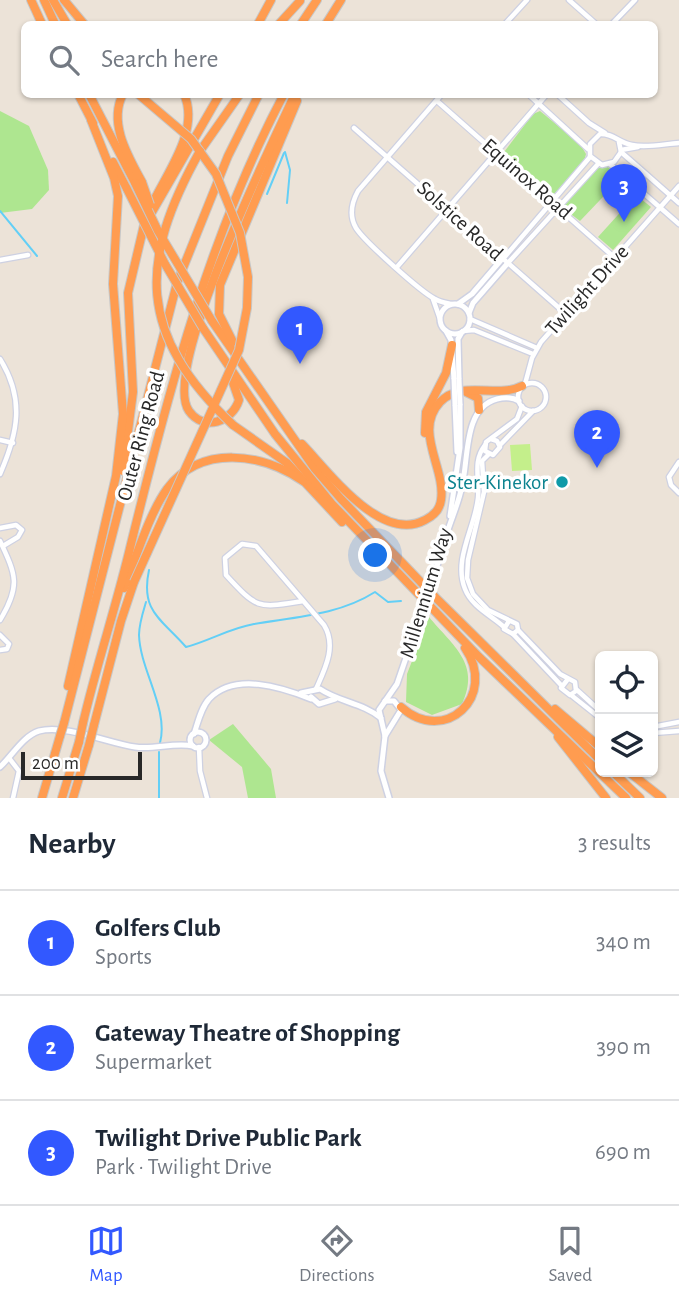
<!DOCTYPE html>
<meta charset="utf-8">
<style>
body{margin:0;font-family:"Alegreya Sans",sans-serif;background:#f6f6f7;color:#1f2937}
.controls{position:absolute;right:21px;bottom:21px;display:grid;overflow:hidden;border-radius:10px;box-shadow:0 2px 5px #0004}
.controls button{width:63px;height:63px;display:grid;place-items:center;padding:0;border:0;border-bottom:2px solid #e0e1e3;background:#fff;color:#1f2937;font:35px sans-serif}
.scale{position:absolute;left:21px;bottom:18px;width:121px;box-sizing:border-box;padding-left:7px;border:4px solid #282828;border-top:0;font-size:19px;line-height:24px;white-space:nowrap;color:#282828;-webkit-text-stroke:5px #fff;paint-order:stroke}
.you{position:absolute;left:376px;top:556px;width:24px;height:24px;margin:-18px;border:5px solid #fff;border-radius:50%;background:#1a73e8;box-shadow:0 0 0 10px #1a73e833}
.badge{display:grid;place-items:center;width:46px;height:46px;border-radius:50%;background:#3258ff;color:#fff;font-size:23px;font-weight:700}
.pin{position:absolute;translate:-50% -58px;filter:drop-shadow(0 2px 4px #0008)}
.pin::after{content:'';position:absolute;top:37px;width:24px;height:21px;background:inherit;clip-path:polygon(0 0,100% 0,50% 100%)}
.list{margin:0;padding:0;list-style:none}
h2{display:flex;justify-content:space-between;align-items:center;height:91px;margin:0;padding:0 28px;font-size:30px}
h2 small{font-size:23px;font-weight:400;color:#747a83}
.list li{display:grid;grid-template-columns:46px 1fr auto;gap:21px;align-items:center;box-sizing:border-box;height:105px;padding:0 28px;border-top:2px solid #e0e1e3}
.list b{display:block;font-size:26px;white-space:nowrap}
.list p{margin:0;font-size:23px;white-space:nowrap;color:#747a83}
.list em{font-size:23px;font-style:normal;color:#747a83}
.icon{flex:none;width:38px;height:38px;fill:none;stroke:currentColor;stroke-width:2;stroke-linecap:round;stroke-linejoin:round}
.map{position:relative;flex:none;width:679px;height:798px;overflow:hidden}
.search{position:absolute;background:#fff;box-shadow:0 2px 5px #0004;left:21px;right:21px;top:21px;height:77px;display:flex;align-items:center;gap:18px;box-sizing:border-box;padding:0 24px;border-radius:10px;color:#747a83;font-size:26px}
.sheet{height:406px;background:#fff}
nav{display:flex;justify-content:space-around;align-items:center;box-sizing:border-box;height:98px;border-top:2px solid #e0e1e3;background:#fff;font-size:19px;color:#747a83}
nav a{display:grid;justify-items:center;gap:4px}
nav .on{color:#3258ff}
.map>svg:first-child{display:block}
.green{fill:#aee690}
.pitch{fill:#c4ef8b}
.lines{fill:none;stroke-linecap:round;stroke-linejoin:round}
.stream{stroke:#63cff6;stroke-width:2}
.minor-casing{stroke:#ced1e2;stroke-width:7}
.tertiary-casing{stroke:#ced1e2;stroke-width:8}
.motorway-casing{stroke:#c7c7c7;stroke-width:10}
.minor{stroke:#fff;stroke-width:4.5}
.tertiary{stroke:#fff;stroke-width:5}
.motorway{stroke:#ff9c50;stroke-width:8}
.tertiary-bridge-casing{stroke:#ced1e2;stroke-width:8;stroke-linecap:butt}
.motorway-bridge-casing{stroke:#c7c7c7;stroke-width:10;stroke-linecap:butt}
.tertiary-bridge{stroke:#fff;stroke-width:5}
.motorway-bridge{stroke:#ff9c50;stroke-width:8}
.culture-dot{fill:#0f9aa8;stroke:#fff;stroke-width:2.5}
.labels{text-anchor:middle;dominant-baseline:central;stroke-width:7;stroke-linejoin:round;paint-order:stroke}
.street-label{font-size:21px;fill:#282828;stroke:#fff}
.culture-label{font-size:21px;fill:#0d838f;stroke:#fff;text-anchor:end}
</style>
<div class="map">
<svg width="679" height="798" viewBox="0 0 679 798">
<rect width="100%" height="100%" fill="#ece3d8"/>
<g class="green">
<path d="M 0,111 L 29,126 L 48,170 L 49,190 L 32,209 L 0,213 Z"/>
<path d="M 540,111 L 580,144 L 586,154 L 583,165 L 552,196 L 504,152 L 533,114 Z"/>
<path d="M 608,167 L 621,178 L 580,221 L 559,205 L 598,168 Z"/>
<path d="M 636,195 L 651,207 L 613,250 L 598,237 Z"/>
<path d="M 429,617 C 453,646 481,664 462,704 L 432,715 L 406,702 L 407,674 Z"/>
<path d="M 233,724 L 271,769 L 276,798 L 248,798 L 242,767 L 209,740 Z"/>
</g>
<path class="pitch" d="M 530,444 L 532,470 L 512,471 L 510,445 Z"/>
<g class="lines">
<g class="stream">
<path d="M 285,152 L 290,170 L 287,203"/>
<path d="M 267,194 L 284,153"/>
<path d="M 0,211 L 37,256"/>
<path d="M 149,570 C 140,612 162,619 186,647 C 209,641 230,628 254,624 C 295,617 339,615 375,592 L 388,602 L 401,601"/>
<path d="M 146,602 C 143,612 139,624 139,635 C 140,670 169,709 160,743"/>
<path d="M 159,798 L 159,752"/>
</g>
<defs>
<g id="minor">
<path d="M 569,0 L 596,24"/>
<path d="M 505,24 L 527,0"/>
<path d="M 612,24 L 635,0"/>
<path d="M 442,94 L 358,191 C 352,202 349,216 356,228 C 364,241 421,292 435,299 C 440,302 446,303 451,304"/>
<path d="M 528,94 L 588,149"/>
<path d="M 557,94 L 589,123 L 605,133"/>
<path d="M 437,101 L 615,258"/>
<path d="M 354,128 L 566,314"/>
<path d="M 619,142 L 621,152 L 614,162 L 602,165 L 590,156 L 590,144 L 600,134 C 613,133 619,143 632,145 C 647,148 664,144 679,143"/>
<path d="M 621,150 L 638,147"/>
<path d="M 621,152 L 679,203"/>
<path d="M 610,164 L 679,224"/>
<path d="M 503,259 L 590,157"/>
<path d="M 0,260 L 28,255"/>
<path d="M 507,264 L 598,164"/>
<path d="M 397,267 L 547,94"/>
<path d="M 433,299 L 440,319"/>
<path d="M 470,319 L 537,348"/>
<path d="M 463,331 L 474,330 L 533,354"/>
<path d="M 0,359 C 25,399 18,433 0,474"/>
<circle cx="532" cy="397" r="14"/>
<path d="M 525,384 L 532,358 L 541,342 L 679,186"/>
<path d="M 491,439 L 497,441 L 500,447 L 493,455 L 485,451 L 486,442 L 517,419 L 522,406"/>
<path d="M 0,440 L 13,443"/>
<path d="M 485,445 C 472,462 480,479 478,498 C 475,528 453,559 465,589 C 472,607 491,615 504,627"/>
<path d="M 500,445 L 533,411"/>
<path d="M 489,454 L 482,461 L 484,492 L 468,560 L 467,578 L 473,594 L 488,610 L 517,624 L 518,630 L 513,634 L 504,629 L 509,621"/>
<path d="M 679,462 L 669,477 L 671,485 L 679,493"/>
<path d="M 0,528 L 16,525 L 22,530 L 18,537 L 3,546"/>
<path d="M 0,541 C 16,575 21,586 0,620"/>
<path d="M 303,601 C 258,608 258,610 226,575 L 225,558 L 242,544 L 256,546 L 324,625 C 337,646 325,669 316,689"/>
<path d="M 518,630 L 560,674 L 575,682 L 576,691 L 570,695 L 561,688 L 568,679"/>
<path d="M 513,634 L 561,685"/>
<path d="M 0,635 L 9,644 L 7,649 L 0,650"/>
<path d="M 577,690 L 600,711"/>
<path d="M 571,695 L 600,718"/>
<path d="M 653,727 L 679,722"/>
<path d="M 653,733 L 679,731"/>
<path d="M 199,747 L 200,771 L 207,798"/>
<path d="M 9,758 L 19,771 L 13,798"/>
</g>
<g id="tertiary">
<path d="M 458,304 L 472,294 L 502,259"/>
<circle cx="455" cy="319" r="15"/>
<path d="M 469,313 L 473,303 L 507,264"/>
<path d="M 446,331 L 451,340 L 454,379"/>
<path d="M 459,379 L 458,339 L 462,332"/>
<path d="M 455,405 L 457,452"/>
<path d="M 450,516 L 460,448 L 460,404"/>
<path d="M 447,533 C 452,517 459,502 462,486 C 469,458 463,408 497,399 C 505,397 512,397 519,401"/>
<path d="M 435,573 L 447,532"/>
<path d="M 301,693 L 320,689 C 339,702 363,703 381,718"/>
<path d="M 311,697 L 319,704 L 335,699"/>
<path d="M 385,701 L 394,701 L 401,710 L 385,736"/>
<circle cx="198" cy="740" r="8"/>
<path d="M 194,734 C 198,722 201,708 209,699 C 235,672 281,687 311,699"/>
<path d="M 0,767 C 12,756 23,736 39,731 C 65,724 108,743 135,747 C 154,750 174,742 193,746"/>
<path d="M 389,798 L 381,771 L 385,736 L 379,710 L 397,684 L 420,617"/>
</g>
<g id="motorway">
<path d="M 31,0 L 42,24"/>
<path d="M 44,0 L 55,24"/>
<path d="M 53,0 L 67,24"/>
<path d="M 64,0 L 84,24"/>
<path d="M 258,24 L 271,0"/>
<path d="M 279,24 L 300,1"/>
<path d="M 301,24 L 317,0"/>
<path d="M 326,24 L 341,0"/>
<path d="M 78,94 L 93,123"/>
<path d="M 89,94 L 135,183"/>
<path d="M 123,94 C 108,123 128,156 142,182"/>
<path d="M 200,151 L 240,94"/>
<path d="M 113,162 L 127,189"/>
<path d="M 150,209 C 164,176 201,132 184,94"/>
<path d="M 152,212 L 220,94"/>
<path d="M 212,321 L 315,469 L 341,499 L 436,598 L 600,760"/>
<path d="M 203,328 L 275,434 L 332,504 L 478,656 L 626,798"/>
<path d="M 233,342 L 219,314 L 220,285 L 297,101"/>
<path d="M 231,377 L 239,400 C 232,422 204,432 189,411 C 160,371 273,142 295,94"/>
<path d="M 466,392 L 478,398 L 479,410"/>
<path d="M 233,425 L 287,463 L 342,522"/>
<path d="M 425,433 L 426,412 L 446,373 L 452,345"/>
<path d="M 302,444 C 329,472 381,544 425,520 C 433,516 440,509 441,500 C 446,468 413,431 440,402 C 462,379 497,399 522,386"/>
<path d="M 123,471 L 133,392 L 128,293 L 145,221"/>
<path d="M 124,588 C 136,558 149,514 167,489 C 201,444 262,453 303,481"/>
<path d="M 68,686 L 116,476 L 123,414 L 113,284 L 118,196 L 114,178 L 91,120"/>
<path d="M 401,707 C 445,746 498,696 465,648"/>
<path d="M 555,709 L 600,747"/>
<path d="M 64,723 L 177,283 L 228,156 L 259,94"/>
<path d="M 83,723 C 97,663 117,604 131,544 C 169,389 209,236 284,94"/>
<path d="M 94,725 L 121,621 L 134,582"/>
<path d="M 558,737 L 606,798"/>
<path d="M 613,772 L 640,798"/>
<path d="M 629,772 L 662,798"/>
<path d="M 42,798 L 60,736"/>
<path d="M 62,798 L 79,742"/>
<path d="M 73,798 L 89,745"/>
</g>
</defs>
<use href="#minor" class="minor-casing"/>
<use href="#tertiary" class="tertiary-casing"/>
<use href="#motorway" class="motorway-casing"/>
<use href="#minor" class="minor"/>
<use href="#tertiary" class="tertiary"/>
<use href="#motorway" class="motorway"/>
<defs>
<g id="tertiary-bridge">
<path d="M 454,379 L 455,405"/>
<path d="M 459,379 L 460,404"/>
<path d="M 420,617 L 435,573"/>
</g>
<g id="motorway-bridge">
<path d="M 200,151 C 138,262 137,334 233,425"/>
<path d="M 142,182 L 150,205"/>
<path d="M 135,183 L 158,231 L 212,321"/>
<path d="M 127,189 L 165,264 L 203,328"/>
<path d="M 134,582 L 239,350 L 247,308 L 248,277 L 240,233 L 216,174 L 191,139 L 138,94"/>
<path d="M 60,736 L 64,723"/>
<path d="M 79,742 L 83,723"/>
<path d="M 89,745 L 94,725"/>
</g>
</defs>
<use href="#tertiary-bridge" class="tertiary-bridge-casing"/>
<use href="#motorway-bridge" class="motorway-bridge-casing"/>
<use href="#tertiary-bridge" class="tertiary-bridge"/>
<use href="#motorway-bridge" class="motorway-bridge"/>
</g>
<circle class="culture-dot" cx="562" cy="482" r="7"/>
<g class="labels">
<g class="street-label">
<text transform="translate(527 179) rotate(41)">Equinox Road</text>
<text transform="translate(460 221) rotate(42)">Solstice Road</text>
<text transform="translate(587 290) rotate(-48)">Twilight Drive</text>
<text transform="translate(141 436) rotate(-75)">Outer Ring Road</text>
<text transform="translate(426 593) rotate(-73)">Millennium Way</text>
</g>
<g class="culture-label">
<text x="548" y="482">Ster-Kinekor</text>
</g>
</g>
</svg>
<div class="controls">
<button><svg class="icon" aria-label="locate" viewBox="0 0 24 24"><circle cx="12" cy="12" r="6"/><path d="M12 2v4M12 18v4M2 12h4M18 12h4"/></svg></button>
<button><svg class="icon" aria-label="layers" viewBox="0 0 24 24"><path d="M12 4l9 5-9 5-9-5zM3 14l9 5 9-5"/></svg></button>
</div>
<div class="scale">200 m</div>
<div class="you"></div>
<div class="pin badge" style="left:300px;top:364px">1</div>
<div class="pin badge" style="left:597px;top:468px">2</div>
<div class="pin badge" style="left:624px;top:222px">3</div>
<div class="search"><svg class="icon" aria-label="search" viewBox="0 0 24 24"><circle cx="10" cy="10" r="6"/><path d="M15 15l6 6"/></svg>Search here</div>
</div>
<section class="sheet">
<h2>Nearby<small>3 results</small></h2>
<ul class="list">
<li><span class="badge">1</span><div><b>Golfers Club</b><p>Sports</p></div><em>340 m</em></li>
<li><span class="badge">2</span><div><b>Gateway Theatre of Shopping</b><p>Supermarket</p></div><em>390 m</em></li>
<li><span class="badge">3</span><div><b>Twilight Drive Public Park</b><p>Park · Twilight Drive</p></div><em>690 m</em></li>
</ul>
</section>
<nav>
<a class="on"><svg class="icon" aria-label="map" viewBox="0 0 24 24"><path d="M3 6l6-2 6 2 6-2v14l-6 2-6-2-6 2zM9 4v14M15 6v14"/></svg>Map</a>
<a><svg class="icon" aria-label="directions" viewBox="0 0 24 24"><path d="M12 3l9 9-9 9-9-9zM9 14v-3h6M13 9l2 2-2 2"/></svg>Directions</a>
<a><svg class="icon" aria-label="saved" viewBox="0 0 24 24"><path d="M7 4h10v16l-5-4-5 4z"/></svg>Saved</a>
</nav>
